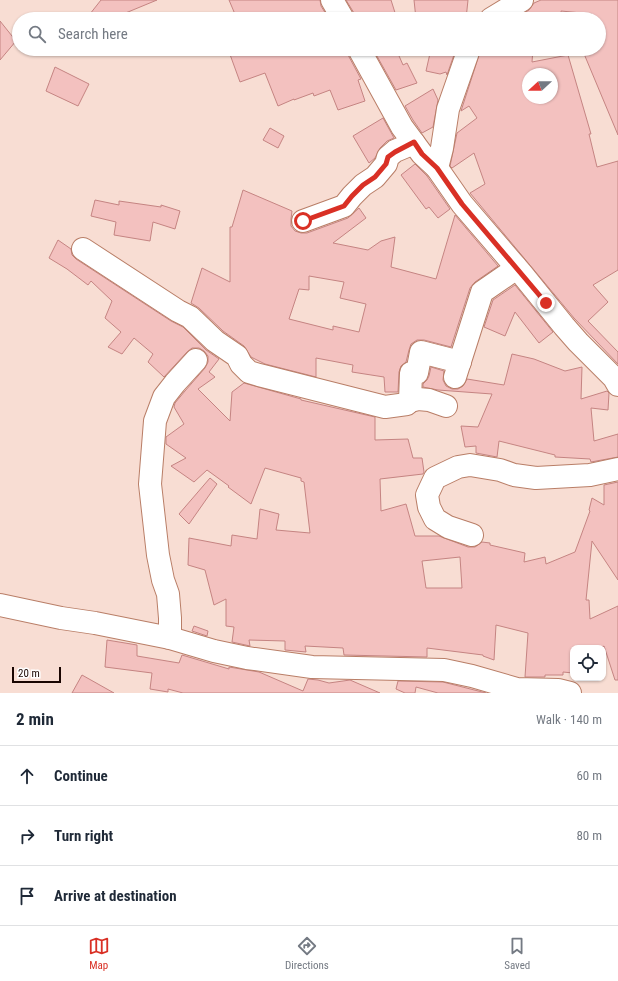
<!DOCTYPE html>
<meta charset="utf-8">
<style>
body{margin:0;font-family:"Roboto Condensed",sans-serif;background:#f2f2f3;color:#1f2937}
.controls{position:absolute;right:12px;bottom:12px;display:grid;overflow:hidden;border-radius:8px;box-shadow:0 1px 3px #0004}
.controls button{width:36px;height:36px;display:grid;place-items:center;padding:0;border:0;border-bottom:1px solid #e0e1e3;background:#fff;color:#1f2937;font:20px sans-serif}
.compass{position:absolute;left:522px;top:68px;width:36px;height:36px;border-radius:50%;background:#fff;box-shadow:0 1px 3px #0004;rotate:249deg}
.scale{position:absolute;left:12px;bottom:10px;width:49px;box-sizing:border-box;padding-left:4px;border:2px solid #190501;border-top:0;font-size:11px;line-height:14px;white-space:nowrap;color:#190501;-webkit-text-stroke:3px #fff;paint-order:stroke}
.stop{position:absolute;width:12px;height:12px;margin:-9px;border:3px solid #d93025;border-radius:50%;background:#fff}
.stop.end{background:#d93025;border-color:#fff;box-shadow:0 1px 4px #0008}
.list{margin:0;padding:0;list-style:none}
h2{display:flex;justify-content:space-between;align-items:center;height:52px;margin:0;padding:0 16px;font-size:17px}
h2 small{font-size:13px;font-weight:400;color:#747a83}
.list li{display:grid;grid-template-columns:26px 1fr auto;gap:12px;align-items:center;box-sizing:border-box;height:60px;padding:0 16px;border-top:1px solid #e0e1e3}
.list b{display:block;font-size:15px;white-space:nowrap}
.list em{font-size:13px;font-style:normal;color:#747a83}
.icon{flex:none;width:22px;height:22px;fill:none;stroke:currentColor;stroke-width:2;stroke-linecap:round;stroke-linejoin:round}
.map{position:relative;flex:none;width:618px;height:693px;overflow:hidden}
.search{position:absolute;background:#fff;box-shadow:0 1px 3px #0004;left:12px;right:12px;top:12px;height:44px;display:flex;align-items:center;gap:10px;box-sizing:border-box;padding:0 14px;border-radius:22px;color:#747a83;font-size:15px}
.sheet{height:232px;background:#fff}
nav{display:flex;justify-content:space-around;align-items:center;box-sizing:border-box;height:56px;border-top:1px solid #e0e1e3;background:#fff;font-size:11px;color:#747a83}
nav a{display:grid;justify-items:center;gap:2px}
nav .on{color:#d93025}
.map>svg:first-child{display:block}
.building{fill:#f3c1bf;stroke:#c58482;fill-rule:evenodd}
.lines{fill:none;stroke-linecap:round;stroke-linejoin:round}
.minor-casing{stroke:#b97e67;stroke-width:24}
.minor{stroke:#fff;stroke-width:22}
.route{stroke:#d93025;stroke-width:5}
</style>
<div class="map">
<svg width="618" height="693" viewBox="0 0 618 693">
<rect width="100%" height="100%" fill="#f8ddd3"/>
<g class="building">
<path d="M 101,0 L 157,0 L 128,12 L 107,19 L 86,19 Z"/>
<path d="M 229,0 L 320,0 L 321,6 L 329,19 L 237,19 Z"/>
<path d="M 346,0 L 391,0 L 397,19 L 355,19 L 354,13 Z"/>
<path d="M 414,0 L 468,0 L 466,19 L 442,19 L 442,16 L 416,19 Z"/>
<path d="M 541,0 L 618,0 L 618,135 L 582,49 L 599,49 L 599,19 L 593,19 L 592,14 L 561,11 L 562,19 L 515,19 L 529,10 L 534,3 Z"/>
<path d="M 0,21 L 16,41 L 0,60 Z"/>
<path d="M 228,49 L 347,49 L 348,55 L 361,79 L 358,80 L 365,101 L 338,110 L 330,90 L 314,96 L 313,93 L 294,100 L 294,99 L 278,106 L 265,73 L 240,82 Z"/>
<path d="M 373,49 L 396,49 L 403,65 L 407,63 L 417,83 L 396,90 Z"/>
<path d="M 431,49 L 456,49 L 447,75 L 446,72 L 440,74 L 426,71 Z"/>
<path d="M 481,49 L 533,49 L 532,62 L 568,55 L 591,134 L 589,134 L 597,167 L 618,161 L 618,270 L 593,285 L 608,302 L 588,321 L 618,352 L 618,364 L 574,318 L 470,193 L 485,184 L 474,153 L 452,168 L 450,166 L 457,133 L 477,118 L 469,106 L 461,111 ZM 528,74 L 552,74 L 552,98 L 528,98 Z"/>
<path d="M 55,67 L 89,84 L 78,106 L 46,91 Z"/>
<path d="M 433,89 L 438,100 L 433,127 L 422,133 L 413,120 L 405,106 Z"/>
<path d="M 383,118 L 394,138 L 387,141 L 380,148 L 375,158 L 369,163 L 353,136 Z"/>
<path d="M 270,128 L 284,136 L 278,148 L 263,140 Z"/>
<path d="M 415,164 L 427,176 L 450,209 L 438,218 L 429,207 L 426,209 L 401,175 Z"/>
<path d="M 243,190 L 292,211 L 291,219 L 291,226 L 295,231 L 301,233 L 307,233 L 348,218 L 359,208 L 366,218 L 333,243 L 368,250 L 381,241 L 395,237 L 391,267 L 436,279 L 455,215 L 498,266 L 475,282 L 470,288 L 451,347 L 424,340 L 417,340 L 411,344 L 409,350 L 406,362 L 401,366 L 399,372 L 398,392 L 385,392 L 384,377 L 352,372 L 353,365 L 316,358 L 316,377 L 265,364 L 251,357 L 244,346 L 223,331 L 199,308 L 191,303 L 202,268 L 230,282 L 230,227 L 232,227 ZM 309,276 L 344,282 L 340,298 L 366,304 L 359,332 L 333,326 L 333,330 L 289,319 L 299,289 L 309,290 Z"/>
<path d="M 95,200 L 119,205 L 119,201 L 161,207 L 161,205 L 180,211 L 175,229 L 153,222 L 150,241 L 114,235 L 116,222 L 91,216 Z"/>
<path d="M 58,240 L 71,249 L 72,255 L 76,259 L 171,321 L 183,327 L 206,350 L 219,359 L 209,372 L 215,377 L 198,389 L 230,421 L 232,392 L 244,383 L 301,399 L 301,400 L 375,417 L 375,440 L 408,439 L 413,458 L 422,458 L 424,472 L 423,474 L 380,479 L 381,511 L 406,504 L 415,536 L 439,536 L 468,547 L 475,547 L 482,542 L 490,543 L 490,545 L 525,553 L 524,562 L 545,557 L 546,564 L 575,552 L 590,511 L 589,510 L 592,498 L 604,505 L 604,485 L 618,482 L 618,580 L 592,541 L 586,600 L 589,600 L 590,619 L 618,606 L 618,680 L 615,680 L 604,646 L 601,648 L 573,648 L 573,673 L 563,672 L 563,675 L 545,675 L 545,677 L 525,677 L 528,633 L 496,625 L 494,660 L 483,656 L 483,655 L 427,648 L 427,657 L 344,655 L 343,648 L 305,646 L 306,652 L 285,650 L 285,641 L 249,640 L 250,646 L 232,642 L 234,627 L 226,626 L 226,599 L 214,605 L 205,570 L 188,565 L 189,538 L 231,546 L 232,535 L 257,539 L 260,509 L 279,514 L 276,530 L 310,533 L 304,482 L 301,481 L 301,478 L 265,468 L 251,504 L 228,487 L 229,486 L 207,470 L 194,482 L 171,466 L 186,458 L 166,444 L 166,437 L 184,424 L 174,407 L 175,403 L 185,391 L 205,368 L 208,362 L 208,356 L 204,351 L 199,348 L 192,348 L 187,352 L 164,377 L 148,362 L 153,354 L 134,338 L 122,354 L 108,347 L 121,332 L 105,318 L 112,301 L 91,281 L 88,285 L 67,269 L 49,258 ZM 460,557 L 462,588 L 426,588 L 422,561 Z"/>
<path d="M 515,285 L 553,332 L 539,343 L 515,312 L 505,336 L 484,327 L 493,300 Z"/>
<path d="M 512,354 L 534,359 L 565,371 L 582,367 L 581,399 L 607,391 L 609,393 L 608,410 L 591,408 L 594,441 L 618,434 L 618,457 L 591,462 L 590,459 L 555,457 L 555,455 L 499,441 L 497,457 L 476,453 L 476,446 L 465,447 L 461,426 L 478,427 L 492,394 L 438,390 L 423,387 L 423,384 L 427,380 L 429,376 L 431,367 L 444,371 L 443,380 L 446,386 L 452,389 L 458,389 L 463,386 L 467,379 L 504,385 Z"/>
<path d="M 210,478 L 217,484 L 189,524 L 179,514 Z"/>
<path d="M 194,626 L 208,631 L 207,636 L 192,631 Z"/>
<path d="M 107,640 L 137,645 L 137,656 L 179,663 L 182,655 L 229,669 L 229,667 L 259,672 L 303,691 L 308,679 L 318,680 L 329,683 L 350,680 L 380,693 L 183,693 L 168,689 L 168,692 L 150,689 L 152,673 L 105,667 Z"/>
<path d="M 82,675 L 114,693 L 72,693 Z"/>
<path d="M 398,681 L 443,682 L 486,693 L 438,693 L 416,687 L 415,693 L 405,693 L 396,689 Z"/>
</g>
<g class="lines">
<defs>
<g id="minor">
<path d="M 332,0 L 343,19"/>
<path d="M 491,19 L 522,0"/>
<path d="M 359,49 L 402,127 L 422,154 L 437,168 L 462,204 L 522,274 L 564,326 L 578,342 L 614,378 L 618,385"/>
<path d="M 437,168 L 442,148 L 448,109 L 469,49"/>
<path d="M 303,221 L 344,206 L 352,196 L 363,185 L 375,177 L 386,164 L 388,157 L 395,151 L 414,143"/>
<path d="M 83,249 L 178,311 L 190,317 L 215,341 L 237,356 L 241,364 L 249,372 L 259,375 L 385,407 L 407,404 L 410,401 L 418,399 L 429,400 L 446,406"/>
<path d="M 455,377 L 482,292 L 511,272 L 515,266"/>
<path d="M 410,401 L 411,373 L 417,373 L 421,352 L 460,362"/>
<path d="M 472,535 L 448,527 L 435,519 L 429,507 L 427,495 L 435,478 L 458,467 L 470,465 L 500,470 L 514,475 L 536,478 L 590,475 L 618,469"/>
<path d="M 0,605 L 61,618 L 95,623 L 170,638 L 214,651 L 247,658 L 312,667 L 444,670 L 472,676 L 517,689 L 558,690 L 570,693"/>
<path d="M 170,638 L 170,618 L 168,594 L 163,580 L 158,555 L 150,484 L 155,421 L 164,397 L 175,383 L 196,360"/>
</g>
</defs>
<use href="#minor" class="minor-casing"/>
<use href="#minor" class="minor"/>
</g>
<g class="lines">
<path class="route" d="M 303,221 L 344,206 L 352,196 L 363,185 L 375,177 L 386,164 L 388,157 L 395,152 L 414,142 L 422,154 L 437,168 L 462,204 L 546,303"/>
</g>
</svg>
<div class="controls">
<button><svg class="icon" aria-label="locate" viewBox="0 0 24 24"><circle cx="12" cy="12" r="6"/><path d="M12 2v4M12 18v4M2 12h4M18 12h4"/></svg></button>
</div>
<svg class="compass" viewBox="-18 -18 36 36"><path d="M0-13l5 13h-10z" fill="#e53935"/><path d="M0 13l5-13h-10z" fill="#747a83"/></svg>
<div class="scale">20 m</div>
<div class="stop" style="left:303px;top:221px"></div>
<div class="stop end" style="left:546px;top:303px"></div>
<div class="search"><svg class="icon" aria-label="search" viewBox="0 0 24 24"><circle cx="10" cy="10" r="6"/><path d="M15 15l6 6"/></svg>Search here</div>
</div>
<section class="sheet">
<h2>2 min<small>Walk · 140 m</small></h2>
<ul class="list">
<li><svg class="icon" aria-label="ahead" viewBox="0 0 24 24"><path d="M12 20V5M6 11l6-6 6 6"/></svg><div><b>Continue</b></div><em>60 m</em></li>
<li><svg class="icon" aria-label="right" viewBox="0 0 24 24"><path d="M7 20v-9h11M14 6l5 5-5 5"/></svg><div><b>Turn right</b></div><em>80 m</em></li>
<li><svg class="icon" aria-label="arrive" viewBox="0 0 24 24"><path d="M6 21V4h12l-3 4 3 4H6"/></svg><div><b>Arrive at destination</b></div></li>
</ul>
</section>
<nav>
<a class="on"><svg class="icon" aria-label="map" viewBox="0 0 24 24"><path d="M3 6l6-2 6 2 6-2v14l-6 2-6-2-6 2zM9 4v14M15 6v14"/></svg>Map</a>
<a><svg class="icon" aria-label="directions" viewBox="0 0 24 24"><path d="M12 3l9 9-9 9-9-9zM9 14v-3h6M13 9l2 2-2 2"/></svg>Directions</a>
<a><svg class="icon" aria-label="saved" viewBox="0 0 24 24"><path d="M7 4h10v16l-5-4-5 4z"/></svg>Saved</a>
</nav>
